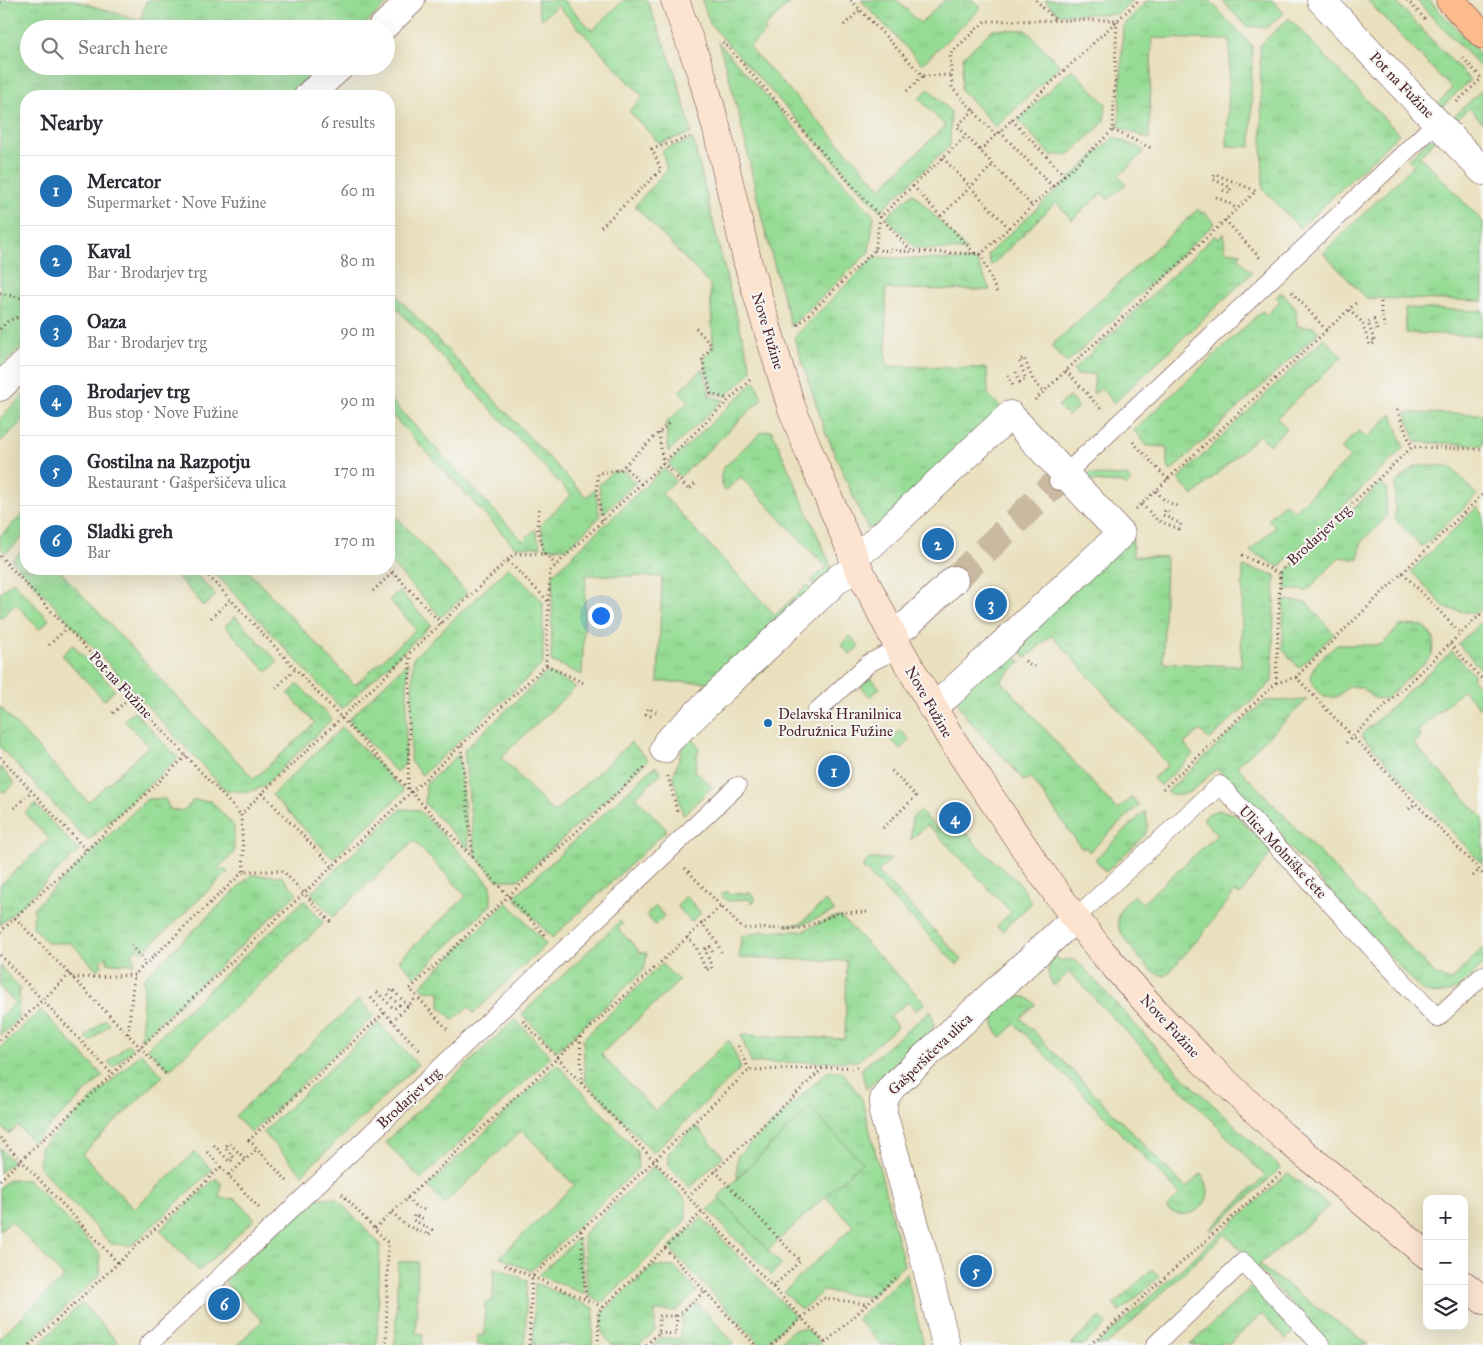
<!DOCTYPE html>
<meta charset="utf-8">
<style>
body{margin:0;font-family:"IM FELL Great Primer",serif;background:#f7f7f7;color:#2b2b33}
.controls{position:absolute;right:15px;bottom:15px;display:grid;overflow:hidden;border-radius:10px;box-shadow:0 5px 20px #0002}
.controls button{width:45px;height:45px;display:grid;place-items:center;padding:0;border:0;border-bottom:1px solid #e1e1e2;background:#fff;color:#2b2b33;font:25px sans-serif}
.you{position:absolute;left:600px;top:615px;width:18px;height:18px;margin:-12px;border:4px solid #fff;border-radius:50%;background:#1a73e8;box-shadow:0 0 0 8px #1a73e833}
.badge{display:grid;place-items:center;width:32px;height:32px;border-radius:50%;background:#1f6fb2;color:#fff;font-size:16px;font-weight:700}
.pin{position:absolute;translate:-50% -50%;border:2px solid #fff;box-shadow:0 1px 5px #0006}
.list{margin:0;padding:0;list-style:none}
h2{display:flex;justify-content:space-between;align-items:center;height:65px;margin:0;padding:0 20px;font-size:21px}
h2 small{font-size:16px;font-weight:400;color:#7c7c81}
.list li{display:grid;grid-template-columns:32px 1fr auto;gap:15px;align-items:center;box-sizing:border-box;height:70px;padding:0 20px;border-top:1px solid #e1e1e2}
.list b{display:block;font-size:19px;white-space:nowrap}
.list p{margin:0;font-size:16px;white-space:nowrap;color:#7c7c81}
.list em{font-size:16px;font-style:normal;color:#7c7c81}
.icon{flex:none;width:28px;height:28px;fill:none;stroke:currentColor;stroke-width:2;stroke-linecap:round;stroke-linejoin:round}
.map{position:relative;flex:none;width:1483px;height:1345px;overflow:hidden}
.search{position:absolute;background:#fff;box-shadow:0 5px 20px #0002;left:20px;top:20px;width:375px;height:55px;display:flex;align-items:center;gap:12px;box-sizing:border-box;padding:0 18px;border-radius:28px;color:#7c7c81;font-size:19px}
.panel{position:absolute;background:#fff;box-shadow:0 5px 20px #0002;left:20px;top:90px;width:375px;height:485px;border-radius:20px}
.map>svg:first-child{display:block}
.grass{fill:url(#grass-tufts);stroke:#707e60}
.pitch{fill:#96dc95;stroke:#707e60}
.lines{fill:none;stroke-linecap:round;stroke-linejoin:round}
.street-tunnel{stroke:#c9b9a0;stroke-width:28;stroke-dasharray:28 14;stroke-linecap:butt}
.lane-casing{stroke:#623c41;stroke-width:19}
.street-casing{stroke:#623c41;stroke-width:29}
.secondary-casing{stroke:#623c41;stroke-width:29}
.primary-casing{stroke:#623c41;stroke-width:29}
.path{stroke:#623c41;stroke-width:3;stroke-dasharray:1 4;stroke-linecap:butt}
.lane{stroke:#fff;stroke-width:18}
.street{stroke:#fff;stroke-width:28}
.secondary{stroke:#fde4d1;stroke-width:28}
.primary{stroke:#fbbb8d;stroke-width:28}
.poi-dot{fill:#1f6fb2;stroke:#f6f6f2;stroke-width:2}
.labels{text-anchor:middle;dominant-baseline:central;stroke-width:4;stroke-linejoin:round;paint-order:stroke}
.street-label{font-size:15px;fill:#4a1f2b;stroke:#f6f6f2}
.poi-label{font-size:15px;fill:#4a1f2b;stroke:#f6f6f2;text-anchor:start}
</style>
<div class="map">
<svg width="1483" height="1345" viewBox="0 0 1483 1345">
<defs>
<pattern id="grass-tufts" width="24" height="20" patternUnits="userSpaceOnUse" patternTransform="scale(1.25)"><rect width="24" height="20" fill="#96dc95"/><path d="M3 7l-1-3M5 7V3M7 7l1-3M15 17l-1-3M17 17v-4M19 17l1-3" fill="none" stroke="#83bc81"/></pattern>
</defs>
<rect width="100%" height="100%" fill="#f6f6f2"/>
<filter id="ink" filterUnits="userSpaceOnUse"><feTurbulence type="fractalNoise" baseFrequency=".02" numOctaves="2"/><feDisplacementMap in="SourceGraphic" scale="10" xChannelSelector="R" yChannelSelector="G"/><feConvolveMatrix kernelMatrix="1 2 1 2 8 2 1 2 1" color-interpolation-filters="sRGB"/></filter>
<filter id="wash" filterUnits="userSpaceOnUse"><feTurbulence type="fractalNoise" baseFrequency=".0096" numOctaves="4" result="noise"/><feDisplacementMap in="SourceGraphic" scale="20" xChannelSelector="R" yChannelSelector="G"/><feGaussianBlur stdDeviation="1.12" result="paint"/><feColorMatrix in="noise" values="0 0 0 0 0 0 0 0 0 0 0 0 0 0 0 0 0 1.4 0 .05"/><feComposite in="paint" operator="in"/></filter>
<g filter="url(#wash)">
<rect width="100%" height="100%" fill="#e9e0bd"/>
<g class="grass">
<path d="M 0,0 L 74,0 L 140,21 L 147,0 L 391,0 L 360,29 L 29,29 L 29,66 L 321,66 L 289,96 L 26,96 L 26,343 L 0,368 Z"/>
<path d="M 537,0 L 563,0 L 592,30 L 624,0 L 647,0 L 674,69 L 692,133 L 659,143 L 629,111 L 643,97 L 557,5 L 542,19 L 539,13 Z"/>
<path d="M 702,0 L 793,0 L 764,28 L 766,31 L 749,47 L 881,188 L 945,126 L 919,98 L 929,89 L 951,112 L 950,146 L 880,211 L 710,24 Z"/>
<path d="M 861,0 L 897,0 L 920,23 L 945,0 L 973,0 L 981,8 L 922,64 Z"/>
<path d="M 1045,0 L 1133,0 L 1118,14 L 1058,14 Z"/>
<path d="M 1148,0 L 1209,0 L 1252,46 L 1251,147 L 1227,146 L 1230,40 L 1152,38 L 1149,139 L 1119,127 L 1123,25 Z"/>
<path d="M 1222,0 L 1272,0 L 1284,13 L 1266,28 L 1246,26 Z"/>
<path d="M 1367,0 L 1394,0 L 1470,80 L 1441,108 L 1437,104 L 1452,89 Z"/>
<path d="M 1416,0 L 1429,0 L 1483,57 L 1483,70 Z"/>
<path d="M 1289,18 L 1399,134 L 1300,228 L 1263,189 L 1260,45 Z"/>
<path d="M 993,29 L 1026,30 L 1060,66 L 996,127 L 961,90 L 963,57 Z"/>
<path d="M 718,42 L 874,216 L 869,252 L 791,326 C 779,283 767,240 757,197 C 746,145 735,93 718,42 Z"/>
<path d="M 1072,69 L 1106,104 L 1104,122 L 1069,155 L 1050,155 L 1018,120 Z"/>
<path d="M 1481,91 L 1483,94 L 1483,123 L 1469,108 L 1454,122 L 1451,119 Z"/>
<path d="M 1114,137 L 1144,150 L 1143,153 L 1119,176 L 1126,184 L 1108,200 L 1102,193 L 1072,220 L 1056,202 L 991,266 L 988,254 Z"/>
<path d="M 1431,137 L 1435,141 L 1420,156 L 1483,222 L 1483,301 L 1366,298 L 1323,253 L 1414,165 L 1408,159 Z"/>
<path d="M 693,139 L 731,296 L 752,371 L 726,396 L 712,393 L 703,358 L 711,350 L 713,344 L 710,285 L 635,206 L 667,169 L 662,150 Z"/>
<path d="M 913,193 L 967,250 L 916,249 L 886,217 Z"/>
<path d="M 1198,209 L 1202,213 L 1204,212 L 1215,223 L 1067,363 L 1051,346 Z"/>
<path d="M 1224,233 L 1225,251 L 1242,253 L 1238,257 L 1252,273 L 1114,403 L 1101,388 L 1094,394 L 1093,392 L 1095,374 L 1077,375 L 1073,370 L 1215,235 L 1218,239 Z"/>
<path d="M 874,257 L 977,261 L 990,290 L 886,289 L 886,366 L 987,368 L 988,394 L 1005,411 L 879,529 L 867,528 L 825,431 L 794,337 Z"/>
<path d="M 389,288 L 586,497 L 595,489 L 600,517 L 567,548 L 546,548 L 540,525 L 571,495 L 389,300 Z"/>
<path d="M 1281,292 L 1296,309 L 1297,326 L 1314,327 L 1319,332 L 1171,471 L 1167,466 L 1167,447 L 1147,446 L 1134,430 L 1262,311 L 1267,315 L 1280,301 L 1276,297 Z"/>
<path d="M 1405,308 L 1483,311 L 1483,336 L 1406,333 Z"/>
<path d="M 1324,338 L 1342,357 L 1277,418 L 1287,428 L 1269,445 L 1259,435 L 1193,496 L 1178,479 Z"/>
<path d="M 703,368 L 710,396 L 723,400 L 668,452 L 666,423 L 689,401 L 679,391 Z"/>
<path d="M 755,381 L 762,399 L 680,477 L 668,464 Z"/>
<path d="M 26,393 L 26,418 L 0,442 L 0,418 Z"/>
<path d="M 1069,397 L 1078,407 L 1068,416 L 1058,406 Z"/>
<path d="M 389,398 L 523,541 L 535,529 L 541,547 L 515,547 L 389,412 Z"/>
<path d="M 1405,413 L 1483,414 L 1483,445 L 1416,442 Z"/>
<path d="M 1392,414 L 1404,448 L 1279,567 L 1250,551 L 1275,527 L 1268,519 L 1285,503 L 1294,511 L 1350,458 L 1341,448 L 1359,430 L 1367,438 Z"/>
<path d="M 765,431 L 772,431 L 834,573 L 818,589 L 811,581 L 826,567 L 741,477 L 725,491 C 720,484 720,476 723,468 L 759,434 Z"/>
<path d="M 1415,466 L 1450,466 L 1477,495 L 1422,547 L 1395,519 L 1395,484 Z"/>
<path d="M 664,468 L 676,481 L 662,494 L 775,615 L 807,585 L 814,594 L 720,682 L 658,682 L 662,577 L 586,575 L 582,675 L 551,661 L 553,574 Z"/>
<path d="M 624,471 L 635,483 L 603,514 L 599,485 L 612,472 Z"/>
<path d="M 1090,472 L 1093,475 L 1127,476 L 1131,481 L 1126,486 L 1123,483 L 1090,481 L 1086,476 Z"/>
<path d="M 1381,483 L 1387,489 L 1386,518 L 1361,542 L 1359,560 L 1340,557 L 1307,591 L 1286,589 L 1286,572 Z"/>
<path d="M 1477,507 L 1483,514 L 1483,607 L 1475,614 L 1445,608 L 1411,571 Z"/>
<path d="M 389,509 L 467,593 L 441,617 L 389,561 Z"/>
<path d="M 26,511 L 26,534 L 6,553 L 0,547 L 0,536 Z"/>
<path d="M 1124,538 L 1133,539 L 1133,556 L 1166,557 L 1163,663 L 1241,666 L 1243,567 L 1275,575 L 1272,682 L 1209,740 L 1200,730 L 1184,744 L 1193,755 L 1160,786 L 1153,778 L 1168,765 L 1052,635 L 1026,658 L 1012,643 Z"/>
<path d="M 26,547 L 26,569 L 58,569 L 254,779 L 315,723 L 288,694 L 298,684 L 332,719 L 263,787 L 248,792 L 225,790 L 12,560 Z"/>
<path d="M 509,567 L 543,602 L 543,664 L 422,775 L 410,761 L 413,658 Z"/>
<path d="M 170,569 L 191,569 L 216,595 L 204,606 Z"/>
<path d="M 211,569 L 246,569 L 355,685 L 416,629 L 389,600 L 399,591 L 431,625 L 342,709 Z"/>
<path d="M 13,581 L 49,620 L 39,629 L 16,604 L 0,619 L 0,593 Z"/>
<path d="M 1284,600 L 1306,602 L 1334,634 L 1299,668 L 1282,649 Z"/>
<path d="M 235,616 L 278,662 L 267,672 L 225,626 Z"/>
<path d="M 806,620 L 771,663 L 691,737 L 699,747 L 695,770 L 712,787 L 683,815 L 673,776 L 688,733 Z"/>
<path d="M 1483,620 L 1483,671 L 1458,644 Z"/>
<path d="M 1401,625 L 1424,626 L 1434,639 L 1432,656 L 1386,699 L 1373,698 L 1362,688 L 1353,686 L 1347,688 L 1337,697 L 1324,697 C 1321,693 1315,689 1313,684 C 1305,668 1327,654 1337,645 L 1381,645 Z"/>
<path d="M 850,636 L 859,646 L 850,654 L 841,645 Z"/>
<path d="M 73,645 L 115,690 L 104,700 L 62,655 Z"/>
<path d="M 1008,648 L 1021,662 L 1001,680 L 1117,810 L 1132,797 L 1139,805 L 1089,852 L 1086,847 L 1082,849 L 1031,777 L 1024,781 L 1011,765 L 968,720 L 955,698 Z"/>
<path d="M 1452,651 L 1474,675 L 1472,678 L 1483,690 L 1483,711 L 1463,690 L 1417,732 L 1421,737 L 1414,744 L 1483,818 L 1483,865 L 1361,735 Z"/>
<path d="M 408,662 L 405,764 L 396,772 L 348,720 Z"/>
<path d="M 547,672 L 576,687 L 501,757 L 554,813 L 631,742 L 648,760 L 518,880 L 497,880 L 475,856 L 464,750 Z"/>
<path d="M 869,676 L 880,688 L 870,697 L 860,685 Z"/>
<path d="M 1307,700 L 1237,766 L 1436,975 L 1450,981 L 1483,947 L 1483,965 C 1463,984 1453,1000 1422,991 L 1217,769 C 1202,780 1188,803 1167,792 L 1265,701 Z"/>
<path d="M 0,707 L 88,802 L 149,746 L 124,720 L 134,711 L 178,758 L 88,841 L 0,747 Z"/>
<path d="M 342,727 L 404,791 L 333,859 L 272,795 Z"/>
<path d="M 900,730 L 910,740 L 900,749 L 891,739 Z"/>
<path d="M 459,754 L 469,850 L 425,804 L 426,784 Z"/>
<path d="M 655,766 L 661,773 L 636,797 L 667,830 L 552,938 L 514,897 Z"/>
<path d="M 0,767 L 15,783 L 4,793 L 0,789 Z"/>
<path d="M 147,799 L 165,799 L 170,809 C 181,813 187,810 193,800 L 211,801 L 234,826 L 234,853 L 218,868 L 220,871 L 224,868 L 228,872 L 143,952 L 138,948 L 131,955 L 134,956 L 134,964 L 107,963 L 107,956 L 100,962 L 103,965 L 97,970 L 71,943 L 47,943 L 33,927 L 34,907 Z"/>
<path d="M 35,804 L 79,851 L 0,925 L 0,885 L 49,839 L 25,813 Z"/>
<path d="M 401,809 L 419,810 L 491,885 L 491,905 L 415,977 L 399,960 L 466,896 L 414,841 L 333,917 L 311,893 Z"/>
<path d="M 1218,810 L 1235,814 L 1272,852 L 1240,895 L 1235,892 L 1200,937 L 1166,976 C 1163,975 1158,975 1155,973 C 1147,969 1118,934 1118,924 C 1117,912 1125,903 1134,895 L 1142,903 L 1217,835 L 1203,819 L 1209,813 Z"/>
<path d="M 920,811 L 937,829 L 948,817 L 954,825 L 959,823 L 979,848 L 1018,882 L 1032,903 L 1002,931 L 997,926 L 1011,912 L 935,832 L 927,825 L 911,840 L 912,818 Z"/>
<path d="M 1145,811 L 1148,825 L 1145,835 L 1106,872 L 1095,859 Z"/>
<path d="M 869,859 L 891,859 L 878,872 L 962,959 L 957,965 L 863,868 L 862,866 Z"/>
<path d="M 251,875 L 281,876 L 297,893 L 141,1040 L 144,978 Z"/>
<path d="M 727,891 L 729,894 L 750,893 L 756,900 L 752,903 L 749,899 L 727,901 L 721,895 Z"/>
<path d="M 686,896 L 701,913 L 691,922 L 677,906 Z"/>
<path d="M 304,900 L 324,923 L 169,1070 L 147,1048 Z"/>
<path d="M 825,901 L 835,911 L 801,925 L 786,926 L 786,924 L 800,924 Z"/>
<path d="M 507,902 L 546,944 L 474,1013 L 468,1007 L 453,1020 L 440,1007 L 440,992 L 425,990 L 420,986 Z"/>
<path d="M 656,906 L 664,916 L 655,925 L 646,915 Z"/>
<path d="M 835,917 L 841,917 L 925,1003 L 916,1011 L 908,1002 L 890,1016 L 897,1027 L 858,1061 L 751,1063 L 741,1035 L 845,1039 L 847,961 L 739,958 L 741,937 L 762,931 L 802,931 Z"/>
<path d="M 620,921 L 623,924 L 618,929 L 638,949 L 637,952 L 647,953 L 644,970 L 557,1051 L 522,1014 Z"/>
<path d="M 1055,956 L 1061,961 C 1071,957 1075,960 1083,967 L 1179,1073 L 1281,1168 L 1211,1231 L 1210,1229 L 1265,1176 L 1069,972 L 1054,986 C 1046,976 1046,965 1055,956 Z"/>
<path d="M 662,964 L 679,981 L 601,1054 L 655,1111 L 729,1040 L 741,1068 L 653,1153 L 585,1081 L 583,1039 Z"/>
<path d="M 0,966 L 20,988 L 18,1019 L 0,1036 L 0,1017 L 15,1003 L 0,987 Z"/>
<path d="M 1016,997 L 1026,997 L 1036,1004 L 1021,1018 L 1186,1188 L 1201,1174 C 1203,1177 1206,1181 1207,1185 C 1214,1208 1183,1224 1166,1208 L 1180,1194 L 1015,1024 L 1001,1038 C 986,1023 996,1001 1016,997 Z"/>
<path d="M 359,999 L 374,1016 L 251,1133 L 235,1116 Z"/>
<path d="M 41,1010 L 103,1076 L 33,1142 L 18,1126 L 9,1134 L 0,1125 L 0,1048 Z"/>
<path d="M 931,1010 L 934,1024 L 929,1036 L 866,1089 L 861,1069 Z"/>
<path d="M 105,1019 L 110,1024 L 90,1042 L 85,1037 Z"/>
<path d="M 515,1019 L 551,1057 L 421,1179 L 385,1142 Z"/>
<path d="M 379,1023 L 418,1065 L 302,1174 L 263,1132 Z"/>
<path d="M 128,1044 L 133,1049 L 113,1067 L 108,1062 Z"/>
<path d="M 141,1053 L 163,1076 L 82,1154 L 134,1209 L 195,1152 L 212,1170 L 132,1245 L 111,1244 L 39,1167 L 40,1148 Z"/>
<path d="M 557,1064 L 637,1151 L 638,1168 L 531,1271 L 500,1257 L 574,1185 L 522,1130 L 444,1204 L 428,1186 Z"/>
<path d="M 828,1071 L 842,1071 L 862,1099 L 904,1265 L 870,1297 L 823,1291 L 801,1310 L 784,1292 L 853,1226 L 825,1196 L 861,1162 L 810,1108 L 737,1178 L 737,1156 Z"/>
<path d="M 696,1126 L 723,1156 L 690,1188 L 669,1166 L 668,1153 Z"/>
<path d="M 0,1148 L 13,1161 L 0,1173 Z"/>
<path d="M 654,1166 L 686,1200 L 686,1221 L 603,1302 L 588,1296 L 583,1234 Z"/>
<path d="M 1288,1173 L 1329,1206 L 1259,1265 L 1369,1345 L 1331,1345 L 1225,1234 L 1107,1345 L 1096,1345 Z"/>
<path d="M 216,1178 L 221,1183 L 220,1198 L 236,1199 L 255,1219 L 199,1271 L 160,1230 Z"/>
<path d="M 9,1179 L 29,1180 L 100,1254 L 100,1275 L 25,1345 L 0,1345 L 0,1337 L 64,1277 L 11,1221 L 0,1230 L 0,1187 Z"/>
<path d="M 311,1198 L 336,1198 L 380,1244 L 377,1345 L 237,1345 L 262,1321 L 224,1281 Z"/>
<path d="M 720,1199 L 782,1265 L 771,1276 L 708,1210 Z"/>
<path d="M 702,1218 L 795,1316 L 764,1345 L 761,1345 L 669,1248 Z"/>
<path d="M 579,1237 L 584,1294 L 539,1275 Z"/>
<path d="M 398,1262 L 418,1262 L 416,1333 L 423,1334 L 422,1345 L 395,1345 Z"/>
<path d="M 652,1266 L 675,1267 L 697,1291 L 676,1311 L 655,1311 L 655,1331 L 640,1345 L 612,1345 L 602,1333 L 602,1313 Z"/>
<path d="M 494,1267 L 527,1280 L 525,1345 L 477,1345 L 477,1336 L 484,1335 L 485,1302 L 493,1301 Z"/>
<path d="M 1152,1269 L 1159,1277 L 1120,1312 L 1113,1305 Z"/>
<path d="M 906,1274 L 924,1345 L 881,1345 L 857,1319 Z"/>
<path d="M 535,1283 L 594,1308 L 592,1345 L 533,1345 Z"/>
<path d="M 1253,1285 L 1296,1329 L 1286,1339 L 1262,1314 L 1228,1345 L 1225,1342 L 1221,1345 L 1190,1345 Z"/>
<path d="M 82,1303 L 120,1345 L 38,1345 Z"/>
<path d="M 697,1303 L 733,1342 L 733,1345 L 653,1345 L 661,1337 L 680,1339 L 682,1317 Z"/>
<path d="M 1100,1317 L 1107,1324 L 1083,1345 L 1070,1345 Z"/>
<path d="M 794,1329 L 807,1329 L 822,1345 L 777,1345 Z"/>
</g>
<path class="pitch" d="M 810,1108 L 862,1162 L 768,1250 L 718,1197 Z"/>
</g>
<g filter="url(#ink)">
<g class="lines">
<path class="street-tunnel" d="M 954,580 L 1058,481"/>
<defs>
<g id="lane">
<path d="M 1058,481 L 1437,122"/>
<path d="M 816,712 L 869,663 L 899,648"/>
<path d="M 1075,918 L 1220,785 L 1437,1018 L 1483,975"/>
<path d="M 148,1345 L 737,786"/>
<path d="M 1155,1345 L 1243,1262 L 1321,1345"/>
</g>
<g id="street">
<path d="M 1321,0 L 1483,171"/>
<path d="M 381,29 L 411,0"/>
<path d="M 308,96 L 341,66"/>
<path d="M 0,387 L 26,362"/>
<path d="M 852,555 L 871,545 L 1010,415 L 1121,534 L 947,696 L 931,706"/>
<path d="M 891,632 L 908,624 L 954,580"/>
<path d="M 664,749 L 667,742 L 840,577 L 859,569"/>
<path d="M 946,1345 L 923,1253 L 883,1113 L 884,1099 L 892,1087 L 1075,918"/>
</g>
<g id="secondary">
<path d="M 675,0 L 702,76 L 717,130 L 748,264 L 791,406 L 814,464 L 859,569 L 899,648 L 950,737 L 1036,865 L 1075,918 L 1102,952 L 1161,1018 L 1203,1061 L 1283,1136 L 1427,1255"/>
<path d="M 1464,1285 L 1483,1300"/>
</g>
<path id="primary" d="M 1450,0 L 1483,35"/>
</defs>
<use href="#lane" class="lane-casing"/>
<use href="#street" class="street-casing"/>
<use href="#secondary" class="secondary-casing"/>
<use href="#primary" class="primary-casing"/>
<g class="path">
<path d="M 851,0 L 923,76 L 951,75"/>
<path d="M 1036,0 L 1056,21"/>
<path d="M 1407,0 L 1427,21"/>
<path d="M 0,3 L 2,0"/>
<path d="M 844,25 L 860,10"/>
<path d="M 723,42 L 912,252"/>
<path d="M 1463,58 L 1483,80"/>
<path d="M 907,91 L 923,76"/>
<path d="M 1457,102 L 1482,78"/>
<path d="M 974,110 L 957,126 L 1032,206"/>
<path d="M 1012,120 L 1065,176"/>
<path d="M 1113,130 L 1151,148"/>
<path d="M 1000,132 L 1053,187"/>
<path d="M 996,135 L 952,88 L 950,54 L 985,21 L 1117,20"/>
<path d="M 980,150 L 1139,0"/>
<path d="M 943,158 L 1009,228"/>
<path d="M 913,186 L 975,254"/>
<path d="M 1216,197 L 1229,203 L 1237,209"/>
<path d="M 941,216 L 993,165"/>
<path d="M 1225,220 L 1260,258"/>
<path d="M 601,227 L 661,170 L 652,149 L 690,137"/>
<path d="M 875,250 L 981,254 L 1113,130 L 1117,20"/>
<path d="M 981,254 L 997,293"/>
<path d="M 1292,292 L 1327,331"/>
<path d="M 0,293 L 26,299"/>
<path d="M 1381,302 L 1381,314 L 1385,327"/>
<path d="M 1349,310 L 1361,321 L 1370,345 L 1375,343 L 1368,322 L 1374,320 L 1377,330"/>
<path d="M 798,325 L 875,250 L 880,217 L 966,136"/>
<path d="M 696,328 L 711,345 L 710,349 L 702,358 L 711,394 L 729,399"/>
<path d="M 0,329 L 8,321 L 26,314"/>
<path d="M 1066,371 L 1101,409"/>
<path d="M 1016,372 L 1020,382 L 1026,379 L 1019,360 L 1024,358 L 1033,380 L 1043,392"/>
<path d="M 1008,375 L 1013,386"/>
<path d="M 1035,400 L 1256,191 L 1215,174 L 1213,179 L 1231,188 L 1229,193 L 1220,189"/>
<path d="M 1397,410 L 1412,447"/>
<path d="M 659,433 L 663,463 L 689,490 L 697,482"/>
<path d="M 1133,442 L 1168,480"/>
<path d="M 641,484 L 624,466 L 671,421"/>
<path d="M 1156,491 L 1165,501 L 1177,506"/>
<path d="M 1142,504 L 1157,520 L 1179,529 L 1181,524 L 1163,515 L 1165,510 L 1173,513"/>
<path d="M 539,509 L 537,527 L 545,554"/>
<path d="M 1136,509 L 1358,301"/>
<path d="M 602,520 L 597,488 L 598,473 L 620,470 L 624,466"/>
<path d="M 1242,555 L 1280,574"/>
<path d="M 0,556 L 241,815"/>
<path d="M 508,561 L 549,602"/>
<path d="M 389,568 L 442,624"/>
<path d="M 202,569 L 545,935"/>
<path d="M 1403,573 L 1461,634"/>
<path d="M 373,591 L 393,572"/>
<path d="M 211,618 L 230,600"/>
<path d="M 1450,644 L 1483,680"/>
<path d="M 49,645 L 67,628"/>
<path d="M 1025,661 L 1034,667"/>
<path d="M 546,665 L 584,683"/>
<path d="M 1296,677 L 1483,874"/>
<path d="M 1276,683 L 1296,677 L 1483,494"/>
<path d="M 276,688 L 295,669"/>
<path d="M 113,713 L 131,696"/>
<path d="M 651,716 L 646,714 L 648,708 L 656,712"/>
<path d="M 1346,743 L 1483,612"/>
<path d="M 461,746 L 473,859"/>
<path d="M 0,757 L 86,850"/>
<path d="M 668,776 L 677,811"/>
<path d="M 408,789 L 410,655"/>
<path d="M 1163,789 L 1276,683 L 1280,574 L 1283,569 L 1412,447 L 1483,449"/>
<path d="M 262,793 L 332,866"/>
<path d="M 14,808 L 32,791"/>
<path d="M 1409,809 L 1416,803"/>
<path d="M 883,828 L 916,796 L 889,768"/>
<path d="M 685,868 L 742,928 L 801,929 L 838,913 L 870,912"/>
<path d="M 244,871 L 241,815 L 262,793 L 514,554 L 545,554 L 556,565"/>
<path d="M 1473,876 L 1479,870"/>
<path d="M 15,918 L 168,1076"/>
<path d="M 701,923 L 716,940 L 721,952"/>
<path d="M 0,932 L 186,756"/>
<path d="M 687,937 L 696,947 L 706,970 L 712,968 L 705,949 L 710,947 L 714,955"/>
<path d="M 131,945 L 146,963"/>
<path d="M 0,955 L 112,1074"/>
<path d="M 73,978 L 134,975 L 244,871 L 283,871 L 332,923"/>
<path d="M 377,992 L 394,1009 L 399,1005 L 388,994 L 392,989 L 408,1006"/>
<path d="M 371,998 L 421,1052"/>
<path d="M 392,1021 L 417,997"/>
<path d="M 523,1021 L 827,1345"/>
<path d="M 447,1029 L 410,989 L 644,768"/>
<path d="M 128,1034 L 134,975"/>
<path d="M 580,1037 L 582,1083"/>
<path d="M 0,1040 L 70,974"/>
<path d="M 738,1046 L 749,1070"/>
<path d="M 0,1138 L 118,1263"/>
<path d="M 214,1145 L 230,1162 L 234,1158 L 225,1147 L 229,1143 L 246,1160"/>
<path d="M 207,1152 L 259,1208"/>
<path d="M 715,1171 L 800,1261 L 773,1287"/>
<path d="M 229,1175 L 257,1149"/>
<path d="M 0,1180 L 546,665 L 550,571 L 752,378"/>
<path d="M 287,1181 L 249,1140 L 384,1013"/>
<path d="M 342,1194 L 388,1243 L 386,1345"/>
<path d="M 688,1197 L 823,1068"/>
<path d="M 407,1198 L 415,1206 L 427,1211"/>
<path d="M 392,1212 L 405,1225 L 429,1235 L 432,1230 L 413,1220 L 414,1215 L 424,1219"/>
<path d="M 375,1228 L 721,906"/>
<path d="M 581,1231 L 586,1300"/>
<path d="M 665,1248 L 755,1345"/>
<path d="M 505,1265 L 603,1307"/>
<path d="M 659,1333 L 676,1334 L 677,1316 L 704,1292"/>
<path d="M 825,1343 L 898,1276"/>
<path d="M 30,1345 L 221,1167"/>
<path d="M 529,1345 L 532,1277 L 749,1070 L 857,1067"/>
<path d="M 598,1345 L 599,1311 L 702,1212"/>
<path d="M 646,1345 L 659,1333 L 659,1316 L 677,1316"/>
<path d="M 772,1345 L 823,1298 L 867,1304"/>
<path d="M 1090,1345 L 1281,1173"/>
</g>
<use href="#lane" class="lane"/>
<use href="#street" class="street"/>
<use href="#secondary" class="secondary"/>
<use href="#primary" class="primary"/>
</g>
</g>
<circle class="poi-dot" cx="768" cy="723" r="5"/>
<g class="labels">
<g class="street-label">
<text transform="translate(1402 85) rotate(46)">Pot na Fužine</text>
<text transform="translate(768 331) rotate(73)">Nove Fužine</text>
<text transform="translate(1319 535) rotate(-43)">Brodarjev trg</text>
<text transform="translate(121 685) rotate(47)">Pot na Fužine</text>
<text transform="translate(929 702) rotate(60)">Nove Fužine</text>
<text transform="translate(1283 852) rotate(47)">Ulica Molniške čete</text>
<text transform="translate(1170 1026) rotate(47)">Nove Fužine</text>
<text transform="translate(930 1054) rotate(-44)">Gašperšičeva ulica</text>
<text transform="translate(409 1098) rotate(-43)">Brodarjev trg</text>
</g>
<g class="poi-label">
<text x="778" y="714">Delavska Hranilnica<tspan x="778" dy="17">Podružnica Fužine</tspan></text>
</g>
</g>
</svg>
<div class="controls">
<button>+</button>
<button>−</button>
<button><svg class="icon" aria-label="layers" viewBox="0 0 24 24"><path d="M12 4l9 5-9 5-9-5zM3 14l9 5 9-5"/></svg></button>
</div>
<div class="you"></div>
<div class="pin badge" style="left:834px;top:771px">1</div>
<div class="pin badge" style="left:938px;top:544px">2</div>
<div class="pin badge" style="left:991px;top:604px">3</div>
<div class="pin badge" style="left:955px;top:818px">4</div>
<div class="pin badge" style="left:976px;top:1271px">5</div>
<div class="pin badge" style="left:224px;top:1304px">6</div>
<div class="search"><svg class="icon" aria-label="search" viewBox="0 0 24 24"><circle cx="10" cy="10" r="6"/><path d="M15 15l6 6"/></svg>Search here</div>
<section class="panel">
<h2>Nearby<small>6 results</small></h2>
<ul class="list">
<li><span class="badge">1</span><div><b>Mercator</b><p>Supermarket · Nove Fužine</p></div><em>60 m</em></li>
<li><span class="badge">2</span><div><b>Kaval</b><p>Bar · Brodarjev trg</p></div><em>80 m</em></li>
<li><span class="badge">3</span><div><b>Oaza</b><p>Bar · Brodarjev trg</p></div><em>90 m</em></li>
<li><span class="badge">4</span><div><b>Brodarjev trg</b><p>Bus stop · Nove Fužine</p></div><em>90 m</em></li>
<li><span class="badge">5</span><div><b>Gostilna na Razpotju</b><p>Restaurant · Gašperšičeva ulica</p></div><em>170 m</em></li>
<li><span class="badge">6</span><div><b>Sladki greh</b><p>Bar</p></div><em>170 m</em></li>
</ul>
</section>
</div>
